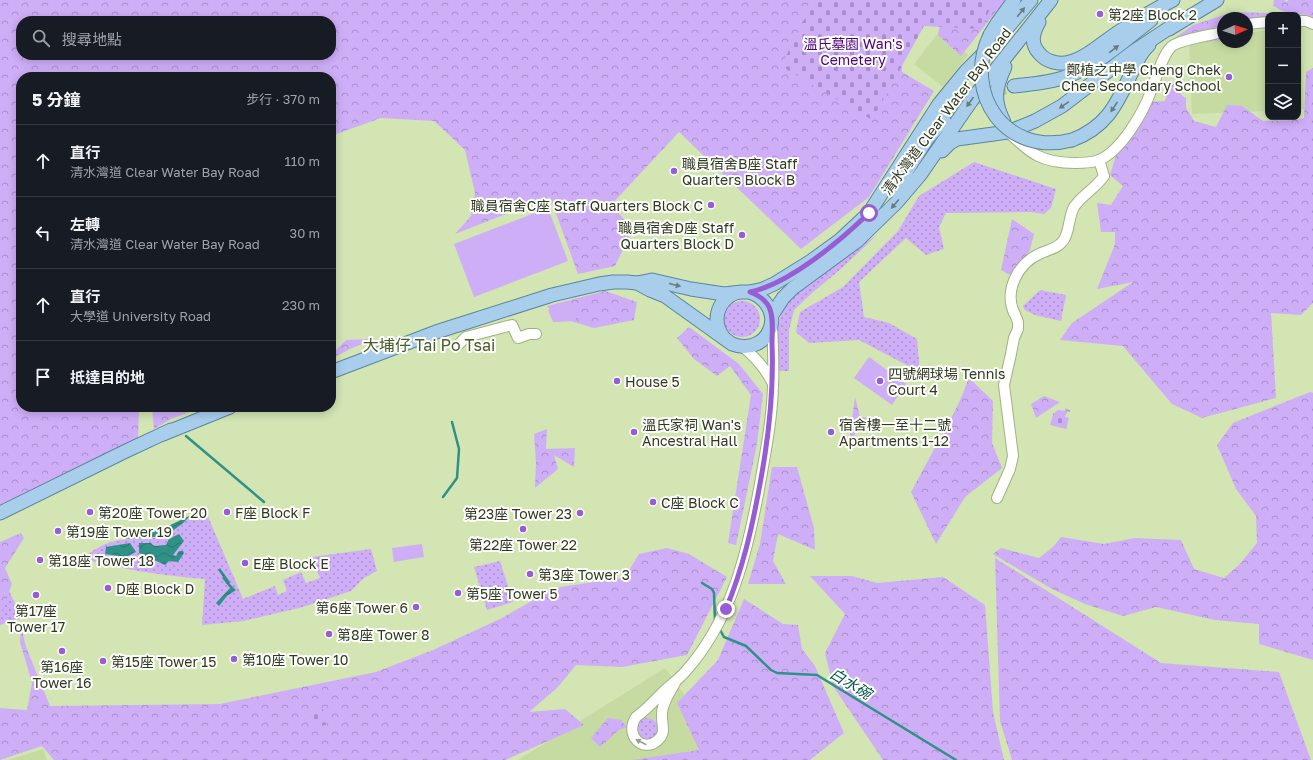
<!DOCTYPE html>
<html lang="zh-TW">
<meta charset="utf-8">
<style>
body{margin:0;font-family:"Golos Text","Noto Sans TC",sans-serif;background:#242831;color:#f1f3f6}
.controls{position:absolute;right:12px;top:12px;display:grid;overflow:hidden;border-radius:8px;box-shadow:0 2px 10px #0003}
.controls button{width:36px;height:36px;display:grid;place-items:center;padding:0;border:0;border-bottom:1px solid #363941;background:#171b24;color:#f1f3f6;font:20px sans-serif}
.compass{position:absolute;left:1217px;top:12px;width:36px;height:36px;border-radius:50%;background:#171b24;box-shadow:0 2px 10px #0003;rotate:87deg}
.stop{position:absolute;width:12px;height:12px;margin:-9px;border:3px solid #985dd4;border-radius:50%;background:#fff}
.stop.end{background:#985dd4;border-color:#fff;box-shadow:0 1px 4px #0008}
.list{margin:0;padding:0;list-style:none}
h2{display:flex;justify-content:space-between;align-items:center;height:52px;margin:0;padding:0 16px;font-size:17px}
h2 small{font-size:13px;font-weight:400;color:#9ea1a6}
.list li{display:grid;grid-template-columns:26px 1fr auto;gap:12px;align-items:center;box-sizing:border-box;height:72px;padding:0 16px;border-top:1px solid #363941}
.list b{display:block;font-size:15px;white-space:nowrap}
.list p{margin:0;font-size:13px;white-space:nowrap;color:#9ea1a6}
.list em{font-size:13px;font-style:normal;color:#9ea1a6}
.icon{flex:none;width:22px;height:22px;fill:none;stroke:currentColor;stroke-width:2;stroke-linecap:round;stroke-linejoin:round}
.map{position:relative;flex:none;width:1313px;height:760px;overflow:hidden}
.search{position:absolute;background:#171b24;box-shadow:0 2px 10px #0003;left:16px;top:16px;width:320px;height:44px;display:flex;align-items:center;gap:10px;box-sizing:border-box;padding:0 14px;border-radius:16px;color:#9ea1a6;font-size:15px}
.panel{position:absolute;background:#171b24;box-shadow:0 2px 10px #0003;left:16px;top:72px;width:320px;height:340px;border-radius:16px}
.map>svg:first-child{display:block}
.built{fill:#c6dba2}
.grass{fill:url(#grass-dots)}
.forest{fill:url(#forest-crowns);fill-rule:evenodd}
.cemetery{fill:url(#cemetery-stones)}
.park{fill:#cfaef8}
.water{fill:url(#water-waves)}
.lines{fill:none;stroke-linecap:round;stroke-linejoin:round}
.stream{stroke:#309186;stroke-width:2.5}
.major-tunnel{stroke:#b2c296;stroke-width:13;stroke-dasharray:13 6;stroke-linecap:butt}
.minor-casing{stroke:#9fb181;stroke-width:12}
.major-casing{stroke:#5a859e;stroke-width:15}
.minor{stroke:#fff;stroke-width:10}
.major{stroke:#a9ceec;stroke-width:13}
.major-bridge-casing{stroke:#5a859e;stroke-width:15;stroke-linecap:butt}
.major-bridge{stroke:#a9ceec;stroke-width:13}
.oneway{fill:#677c7e}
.oneway2{fill:#989c92}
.route{stroke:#985dd4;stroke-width:5}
.poi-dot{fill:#985dd4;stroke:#fdfffa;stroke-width:1.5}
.labels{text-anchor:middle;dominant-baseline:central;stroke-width:4;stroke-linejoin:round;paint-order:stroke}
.poi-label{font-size:14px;fill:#313824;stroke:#fdfffa;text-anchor:start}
.park-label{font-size:14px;fill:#4f0081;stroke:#fdfffa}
.street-label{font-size:14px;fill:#313824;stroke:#fdfffa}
.water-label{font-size:15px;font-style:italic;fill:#00554d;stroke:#fdfffa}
.quarter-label{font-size:16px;fill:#4b5a2d;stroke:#fdfffa}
</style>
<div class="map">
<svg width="1313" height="760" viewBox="0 0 1313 760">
<defs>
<pattern id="grass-dots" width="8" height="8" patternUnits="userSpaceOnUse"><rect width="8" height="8" fill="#cfaef8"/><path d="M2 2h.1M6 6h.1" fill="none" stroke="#a98fc9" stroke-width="1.8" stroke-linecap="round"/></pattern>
<pattern id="forest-crowns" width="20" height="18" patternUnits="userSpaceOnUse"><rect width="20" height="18" fill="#cfaef8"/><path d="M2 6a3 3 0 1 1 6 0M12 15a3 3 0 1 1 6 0" fill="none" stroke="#a98fc9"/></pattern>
<pattern id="cemetery-stones" width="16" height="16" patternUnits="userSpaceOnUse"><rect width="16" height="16" fill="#cfaef8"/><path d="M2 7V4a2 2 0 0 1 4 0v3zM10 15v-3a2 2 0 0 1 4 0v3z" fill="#a98fc9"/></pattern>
<pattern id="water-waves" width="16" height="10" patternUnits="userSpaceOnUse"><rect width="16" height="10" fill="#309186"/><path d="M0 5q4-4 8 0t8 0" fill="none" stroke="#29776d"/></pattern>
</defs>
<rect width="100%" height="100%" fill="#d2e5b3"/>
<g class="built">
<path d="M 1298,25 L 1303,25 L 1301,37 L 1304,109 L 1298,110 Z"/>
<path d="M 1268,30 L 1268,111 L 1192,114 L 1189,42 L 1223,37 L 1223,42 L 1247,42 L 1247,33 Z"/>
<path d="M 939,32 L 968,55 L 943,87 L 914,64 Z"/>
<path d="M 665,668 L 686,697 L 804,760 L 518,760 Z"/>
<path d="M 43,749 L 47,760 L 8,760 Z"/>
</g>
<g class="grass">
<path d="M 974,162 L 1056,189 L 1051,208 L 1044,214 L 1031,212 L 946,213 L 939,227 L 944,249 L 926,255 L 906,238 L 859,282 L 864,317 L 889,323 L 917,339 L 920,372 L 859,340 L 809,343 L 796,332 L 800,312 L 843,287 L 898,231 L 919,196 Z"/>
<path d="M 878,234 L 842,268 L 812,293 L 794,310 L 789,330 L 789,371 L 778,371 L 778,329 L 782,309 L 792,295 Z"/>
<path d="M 1040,290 L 1066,295 L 1061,321 L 1035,315 L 1025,310 L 1023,306 Z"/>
<circle cx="742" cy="319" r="18"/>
<path d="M 204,507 L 243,599 L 275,586 L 278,595 L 287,591 L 283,580 L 301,572 L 306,583 L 320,578 L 312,557 L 371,549 L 377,571 L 364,578 L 351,591 L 303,607 L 243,621 L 202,625 L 205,579 C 163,576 123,569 83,559 C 98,545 113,539 133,539 C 143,539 152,539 161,536 C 178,530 189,516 204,507 Z"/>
<path d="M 500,561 L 513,602 L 487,610 L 474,567 Z"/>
<path d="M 0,572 L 22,618 L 0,625 Z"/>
<circle cx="647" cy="729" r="11"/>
</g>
<g class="forest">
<path d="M 0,0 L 876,0 L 903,23 L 902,72 L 934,91 L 869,197 L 801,249 L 679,132 L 611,205 L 633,229 L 615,266 L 578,274 L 550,197 L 455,234 L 471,216 L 475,193 L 465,150 L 434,121 L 381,118 L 331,136 L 331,77 L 21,77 L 21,407 L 138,407 L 139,411 L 138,438 L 0,506 ZM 21,21 L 331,21 L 331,55 L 21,55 Z"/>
<path d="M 991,0 L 1005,0 L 961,56 L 938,35 L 941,18 Z"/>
<path d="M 1274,0 L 1284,0 L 1287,2 L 1288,0 L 1313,0 L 1313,19 L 1308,15 L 1287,13 L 1273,6 Z"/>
<path d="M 1233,12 L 1268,13 L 1266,17 L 1247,19 L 1247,18 L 1223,18 L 1223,25 L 1214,28 L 1223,40 L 1198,43 L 1198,35 L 1167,44 L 1169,42 L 1193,25 Z"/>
<path d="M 1313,68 L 1313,303 L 1301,315 L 1271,313 L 1276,398 L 1202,418 L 1172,404 L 1123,346 L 1060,340 L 1072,323 L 1133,282 L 1097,289 L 1115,244 L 1115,232 L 1101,232 L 1097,203 L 1111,205 L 1123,186 L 1110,175 L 1117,152 L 1151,102 L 1165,101 L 1170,83 L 1179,81 L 1181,95 L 1186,98 L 1186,108 L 1194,121 L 1216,127 L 1227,105 L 1242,106 L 1263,121 L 1296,120 L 1304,118 L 1306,72 Z"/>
<path d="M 1012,219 L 1034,234 L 1030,250 L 1012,276 L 1001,270 Z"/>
<path d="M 605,291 L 637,302 L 634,320 L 594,328 L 557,317 L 547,306 Z"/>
<path d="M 689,327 L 739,364 L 763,394 L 757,444 L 736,545 L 728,543 L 751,395 L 730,366 L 717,376 L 694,359 L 677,338 Z"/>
<path d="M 374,339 L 350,349 L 331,359 L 331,355 L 346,340 Z"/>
<path d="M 969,378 L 993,401 L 992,443 L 1002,468 L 965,497 L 936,544 L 911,492 L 958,405 Z"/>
<path d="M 1310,392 L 1313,393 L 1313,660 L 1259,644 L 1259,624 L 1215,620 L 1156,607 L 1123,616 L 1085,604 L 1052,589 L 993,554 L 1001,548 L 1039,558 L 1053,547 L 1061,537 L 1104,544 L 1135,538 L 1181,540 L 1194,569 L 1224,578 L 1239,565 L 1257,543 L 1256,516 L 1236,489 L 1217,445 L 1233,423 Z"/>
<path d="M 1044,396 L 1060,402 L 1036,418 L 1031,404 Z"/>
<path d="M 855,397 L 860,417 L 873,419 L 870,428 L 856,432 L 848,450 Z"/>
<path d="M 155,407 L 202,407 L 171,419 L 154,429 L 152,409 Z"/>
<path d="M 547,429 L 546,449 L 575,448 L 574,467 L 554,455 L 558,469 L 535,488 L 536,462 L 534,434 Z"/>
<path d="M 772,467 L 797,467 L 814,528 L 815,550 L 778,534 L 773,561 L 786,584 L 748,584 L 760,544 Z"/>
<path d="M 21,533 L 24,538 L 5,568 L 12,584 L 2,610 L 0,612 L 0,542 Z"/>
<path d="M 667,548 L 689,554 L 727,577 L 687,655 L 622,667 L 576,665 L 557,688 L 529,712 L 565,709 L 584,725 L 505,760 L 54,760 L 42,746 L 0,760 L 0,708 L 27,710 L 32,683 L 20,642 L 21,626 L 26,647 L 50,706 L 220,704 L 376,672 L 433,650 L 502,618 L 551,590 L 561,587 L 621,578 L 628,572 L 639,554 Z"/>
<path d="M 995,558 L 1161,663 L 1279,672 L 1311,760 L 1012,760 L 1000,721 Z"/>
<path d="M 810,576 L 852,576 L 877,583 L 943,577 L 985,605 L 993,712 L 1004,760 L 883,760 L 833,686 L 825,653 L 845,614 Z"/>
<path d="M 744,599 L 783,624 L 798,625 L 802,649 L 815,666 L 844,733 L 810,760 L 632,760 L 699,750 L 677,703 L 718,660 Z"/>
<path d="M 608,718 L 621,720 L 627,727 L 619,730 L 600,747 L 591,738 Z"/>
</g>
<g class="cemetery">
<path d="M 814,0 L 994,0 L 981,29 L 924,26 L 872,120 L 781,66 Z"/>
<path d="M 1065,408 L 1070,410 L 1070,412 L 1067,411 L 1065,417 L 1069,418 L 1066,429 L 1050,425 L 1053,414 L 1058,410 L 1065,411 Z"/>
<path d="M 323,709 L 326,725 L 314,727 L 311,711 Z"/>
</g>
<g class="park">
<path d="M 548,208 L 568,261 L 474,297 L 454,244 Z"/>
<path d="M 575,306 L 576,321 L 553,322 L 548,310 L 553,307 Z"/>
<path d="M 869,357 L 906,384 L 892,405 L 854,378 Z"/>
<path d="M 422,544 L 424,557 L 394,562 L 392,548 Z"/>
</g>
<g class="water">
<path d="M 191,515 C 169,539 154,538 123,539 L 162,529 Z"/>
<path d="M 179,534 L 184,541 L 173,555 L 176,556 L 179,551 L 183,551 L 184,553 L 178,562 L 169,561 L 165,565 L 139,553 L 139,543 L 151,543 L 154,546 L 166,545 L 169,539 Z"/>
<path d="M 130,543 L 136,552 L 126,557 L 105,554 L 106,547 Z"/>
<path d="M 220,568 L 230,582 L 229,583 L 236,590 L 227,596 L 219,606 L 216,603 L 230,588 L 222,578 L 223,577 L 218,570 Z"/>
</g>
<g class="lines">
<g class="stream">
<path d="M 186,436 L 264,502"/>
<path d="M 443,497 L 457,478 L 459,449 L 452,422"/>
<path d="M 702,583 L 712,589 L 714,593 L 715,622"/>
<path d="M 719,628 L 724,637 L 746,646 L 771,670 L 777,673 L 817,675 L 956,760"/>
</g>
<path class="major-tunnel" d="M 944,120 C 965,102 987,91 1014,86"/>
<defs>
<g id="minor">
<path d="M 1298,21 L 1306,21 L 1313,24"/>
<path d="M 1247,24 L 1268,22"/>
<path d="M 1008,132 C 1031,154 1042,163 1075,163 C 1083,163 1091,163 1099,160 C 1121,151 1143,113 1151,91 C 1156,79 1162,56 1171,47 C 1178,40 1211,35 1223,32"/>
<path d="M 456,347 L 466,337 L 512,325 L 518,338 L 529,334 L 536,334"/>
<path d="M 743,347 C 755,357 765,368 772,382"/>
<path d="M 997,498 L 1010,469 L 1013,456 L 1004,385 L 1011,354 L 1014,338 L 1018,329 L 1018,322 L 1012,307 L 1014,313 C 1004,290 1018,264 1039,254 C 1047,250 1057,249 1063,241 C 1070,232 1068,218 1074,207 C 1082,195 1096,188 1104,176 L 1099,160"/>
<path d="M 675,683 C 670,692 662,703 662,714 C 661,724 667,732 658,740 C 643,754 624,735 636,717 C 646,710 654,701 663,692 C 670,685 678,680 685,672 C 731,621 747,554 759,489 C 765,455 772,421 773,386 C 774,366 773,345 772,325"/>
</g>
<g id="major">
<path d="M 1039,22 C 1033,33 1030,43 1039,53 C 1046,62 1059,65 1070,62 C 1088,57 1104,41 1120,31 C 1137,20 1155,9 1173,0"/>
<path d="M 1169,29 L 1217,0"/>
<path d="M 990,35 L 998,22 L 1014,0"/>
<path d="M 1014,86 C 1031,84 1049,83 1065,77 C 1096,67 1125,40 1151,20"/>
<path d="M 1004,122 C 993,101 995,88 1005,67"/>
<path d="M 1072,140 C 1105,128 1116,106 1130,76 C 1135,65 1140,53 1149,45"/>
<path d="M 942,151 L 950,143 L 957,139 L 1008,132 L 1035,121 L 1062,106 L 1133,52 L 1175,24"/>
<path d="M 892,190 L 904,175 L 927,139 L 944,120"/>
<path d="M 637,283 L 652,280 L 691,289 L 724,294 L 742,292 L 750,292 L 763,289 L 774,284 L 811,261 L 840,240 L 869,213 L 939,104 L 966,71 L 996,41 L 1031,0"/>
<path d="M 772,315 L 783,298 L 793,288 L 857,241 L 897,202 L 920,175 L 974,97 L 1051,0"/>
<path d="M 724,338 C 711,322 717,301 735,293"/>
<path d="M 331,372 L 436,332 L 552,295 L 599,284 L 613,282 L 627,282 L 637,283 L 650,290 L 665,296 L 732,344 C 769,358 790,308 750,292"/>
<path d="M 163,434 L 230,407"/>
<path d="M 0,513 L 126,451 L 171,430"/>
</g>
</defs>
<use href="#minor" class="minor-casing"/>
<use href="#major" class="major-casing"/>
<use href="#minor" class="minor"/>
<use href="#major" class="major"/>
<defs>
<path id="major-bridge" d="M 990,35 C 962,94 1006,157 1072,140"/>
</defs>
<use href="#major-bridge" class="major-bridge-casing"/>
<use href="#major-bridge" class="major-bridge"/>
</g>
<defs><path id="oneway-solid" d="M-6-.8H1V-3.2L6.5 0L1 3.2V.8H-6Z"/></defs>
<g class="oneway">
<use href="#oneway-solid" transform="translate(1021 12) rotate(-51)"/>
<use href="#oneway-solid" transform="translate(1114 49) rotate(-37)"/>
<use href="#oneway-solid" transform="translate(970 102) rotate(125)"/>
<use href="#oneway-solid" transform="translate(1064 105) rotate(145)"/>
<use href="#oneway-solid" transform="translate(1114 107) rotate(124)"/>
<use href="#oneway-solid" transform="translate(895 204) rotate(131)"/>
<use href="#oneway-solid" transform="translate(675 285) rotate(14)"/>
</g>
<use class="oneway2" href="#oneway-solid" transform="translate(641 742) rotate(-153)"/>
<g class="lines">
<path class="route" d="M 726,609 C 743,568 752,528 760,484 C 769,436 774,392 772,343 C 772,331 774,317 769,307 C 765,299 758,295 750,292 C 789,284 840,241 869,213"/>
</g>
<g class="poi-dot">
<circle cx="1100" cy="14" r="4"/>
<circle cx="1229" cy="77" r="4"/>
<circle cx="674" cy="171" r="4"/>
<circle cx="711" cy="205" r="4"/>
<circle cx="742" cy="235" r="4"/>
<circle cx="617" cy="381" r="4"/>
<circle cx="880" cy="381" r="4"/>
<circle cx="634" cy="432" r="4"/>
<circle cx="831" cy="432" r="4"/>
<circle cx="653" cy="502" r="4"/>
<circle cx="90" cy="512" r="4"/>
<circle cx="227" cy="512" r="4"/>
<circle cx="580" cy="513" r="4"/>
<circle cx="523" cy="529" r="4"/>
<circle cx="58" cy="531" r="4"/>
<circle cx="40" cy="560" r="4"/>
<circle cx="245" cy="563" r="4"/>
<circle cx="530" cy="574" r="4"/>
<circle cx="108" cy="588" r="4"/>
<circle cx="458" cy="593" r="4"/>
<circle cx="36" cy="595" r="4"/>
<circle cx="416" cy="607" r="4"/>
<circle cx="329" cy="634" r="4"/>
<circle cx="62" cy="651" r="4"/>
<circle cx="234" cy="659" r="4"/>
<circle cx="103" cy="661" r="4"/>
</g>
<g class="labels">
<g class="poi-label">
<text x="1108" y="14">第2座 Block 2</text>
<text x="1221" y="69" text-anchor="end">鄭植之中學 Cheng Chek<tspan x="1221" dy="16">Chee Secondary School</tspan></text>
<text x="682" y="163">職員宿舍B座 Staff<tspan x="682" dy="16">Quarters Block B</tspan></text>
<text x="703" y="205" text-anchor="end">職員宿舍C座 Staff Quarters Block C</text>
<text x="734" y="227" text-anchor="end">職員宿舍D座 Staff<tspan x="734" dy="16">Quarters Block D</tspan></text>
<text x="888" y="373">四號網球場 Tennis<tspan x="888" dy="16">Court 4</tspan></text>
<text x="625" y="381">House 5</text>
<text x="642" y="424">溫氏家祠 Wan's<tspan x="642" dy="16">Ancestral Hall</tspan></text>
<text x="839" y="424">宿舍樓一至十二號<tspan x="839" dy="16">Apartments 1-12</tspan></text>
<text x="661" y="502">C座 Block C</text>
<text x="98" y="512">第20座 Tower 20</text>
<text x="235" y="512">F座 Block F</text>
<text x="572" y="513" text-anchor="end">第23座 Tower 23</text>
<text x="66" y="531">第19座 Tower 19</text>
<text x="523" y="544" text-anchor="middle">第22座 Tower 22</text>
<text x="48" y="560">第18座 Tower 18</text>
<text x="253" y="563">E座 Block E</text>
<text x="538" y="574">第3座 Tower 3</text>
<text x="116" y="588">D座 Block D</text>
<text x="466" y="593">第5座 Tower 5</text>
<text x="408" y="607" text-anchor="end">第6座 Tower 6</text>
<text x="36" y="610" text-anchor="middle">第17座<tspan x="36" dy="16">Tower 17</tspan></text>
<text x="337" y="634">第8座 Tower 8</text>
<text x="242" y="659">第10座 Tower 10</text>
<text x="111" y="661">第15座 Tower 15</text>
<text x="62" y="666" text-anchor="middle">第16座<tspan x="62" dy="16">Tower 16</tspan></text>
</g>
<g class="park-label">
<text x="853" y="43">溫氏墓園 Wan's<tspan x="853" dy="16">Cemetery</tspan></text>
</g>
<g class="street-label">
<text transform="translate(946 111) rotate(-53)">清水灣道 Clear Water Bay Road</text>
</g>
<g class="water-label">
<text transform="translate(851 683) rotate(31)">白水碗</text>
</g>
<g class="quarter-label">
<text x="429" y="345">大埔仔 Tai Po Tsai</text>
</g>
</g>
</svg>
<div class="controls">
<button>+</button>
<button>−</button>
<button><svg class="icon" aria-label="layers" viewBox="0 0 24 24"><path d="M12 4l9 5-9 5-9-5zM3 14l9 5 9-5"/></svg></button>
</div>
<svg class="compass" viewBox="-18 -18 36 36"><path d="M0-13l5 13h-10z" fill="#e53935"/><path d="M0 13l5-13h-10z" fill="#9ea1a6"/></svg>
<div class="stop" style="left:869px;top:213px"></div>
<div class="stop end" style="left:726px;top:609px"></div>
<div class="search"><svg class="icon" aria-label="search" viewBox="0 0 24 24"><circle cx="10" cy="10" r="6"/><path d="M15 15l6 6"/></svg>搜尋地點</div>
<section class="panel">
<h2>5 分鐘<small>步行 · 370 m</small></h2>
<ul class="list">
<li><svg class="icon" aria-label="ahead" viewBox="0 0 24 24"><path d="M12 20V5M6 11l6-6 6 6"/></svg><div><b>直行</b><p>清水灣道 Clear Water Bay Road</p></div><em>110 m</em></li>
<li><svg class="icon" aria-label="left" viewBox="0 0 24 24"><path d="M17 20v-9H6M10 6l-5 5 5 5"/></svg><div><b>左轉</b><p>清水灣道 Clear Water Bay Road</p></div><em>30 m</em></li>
<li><svg class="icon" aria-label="ahead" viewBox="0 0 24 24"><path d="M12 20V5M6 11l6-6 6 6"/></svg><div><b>直行</b><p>大學道 University Road</p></div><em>230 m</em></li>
<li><svg class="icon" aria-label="arrive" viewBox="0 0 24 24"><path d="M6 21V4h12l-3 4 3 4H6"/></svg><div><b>抵達目的地</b></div></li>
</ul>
</section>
</div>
